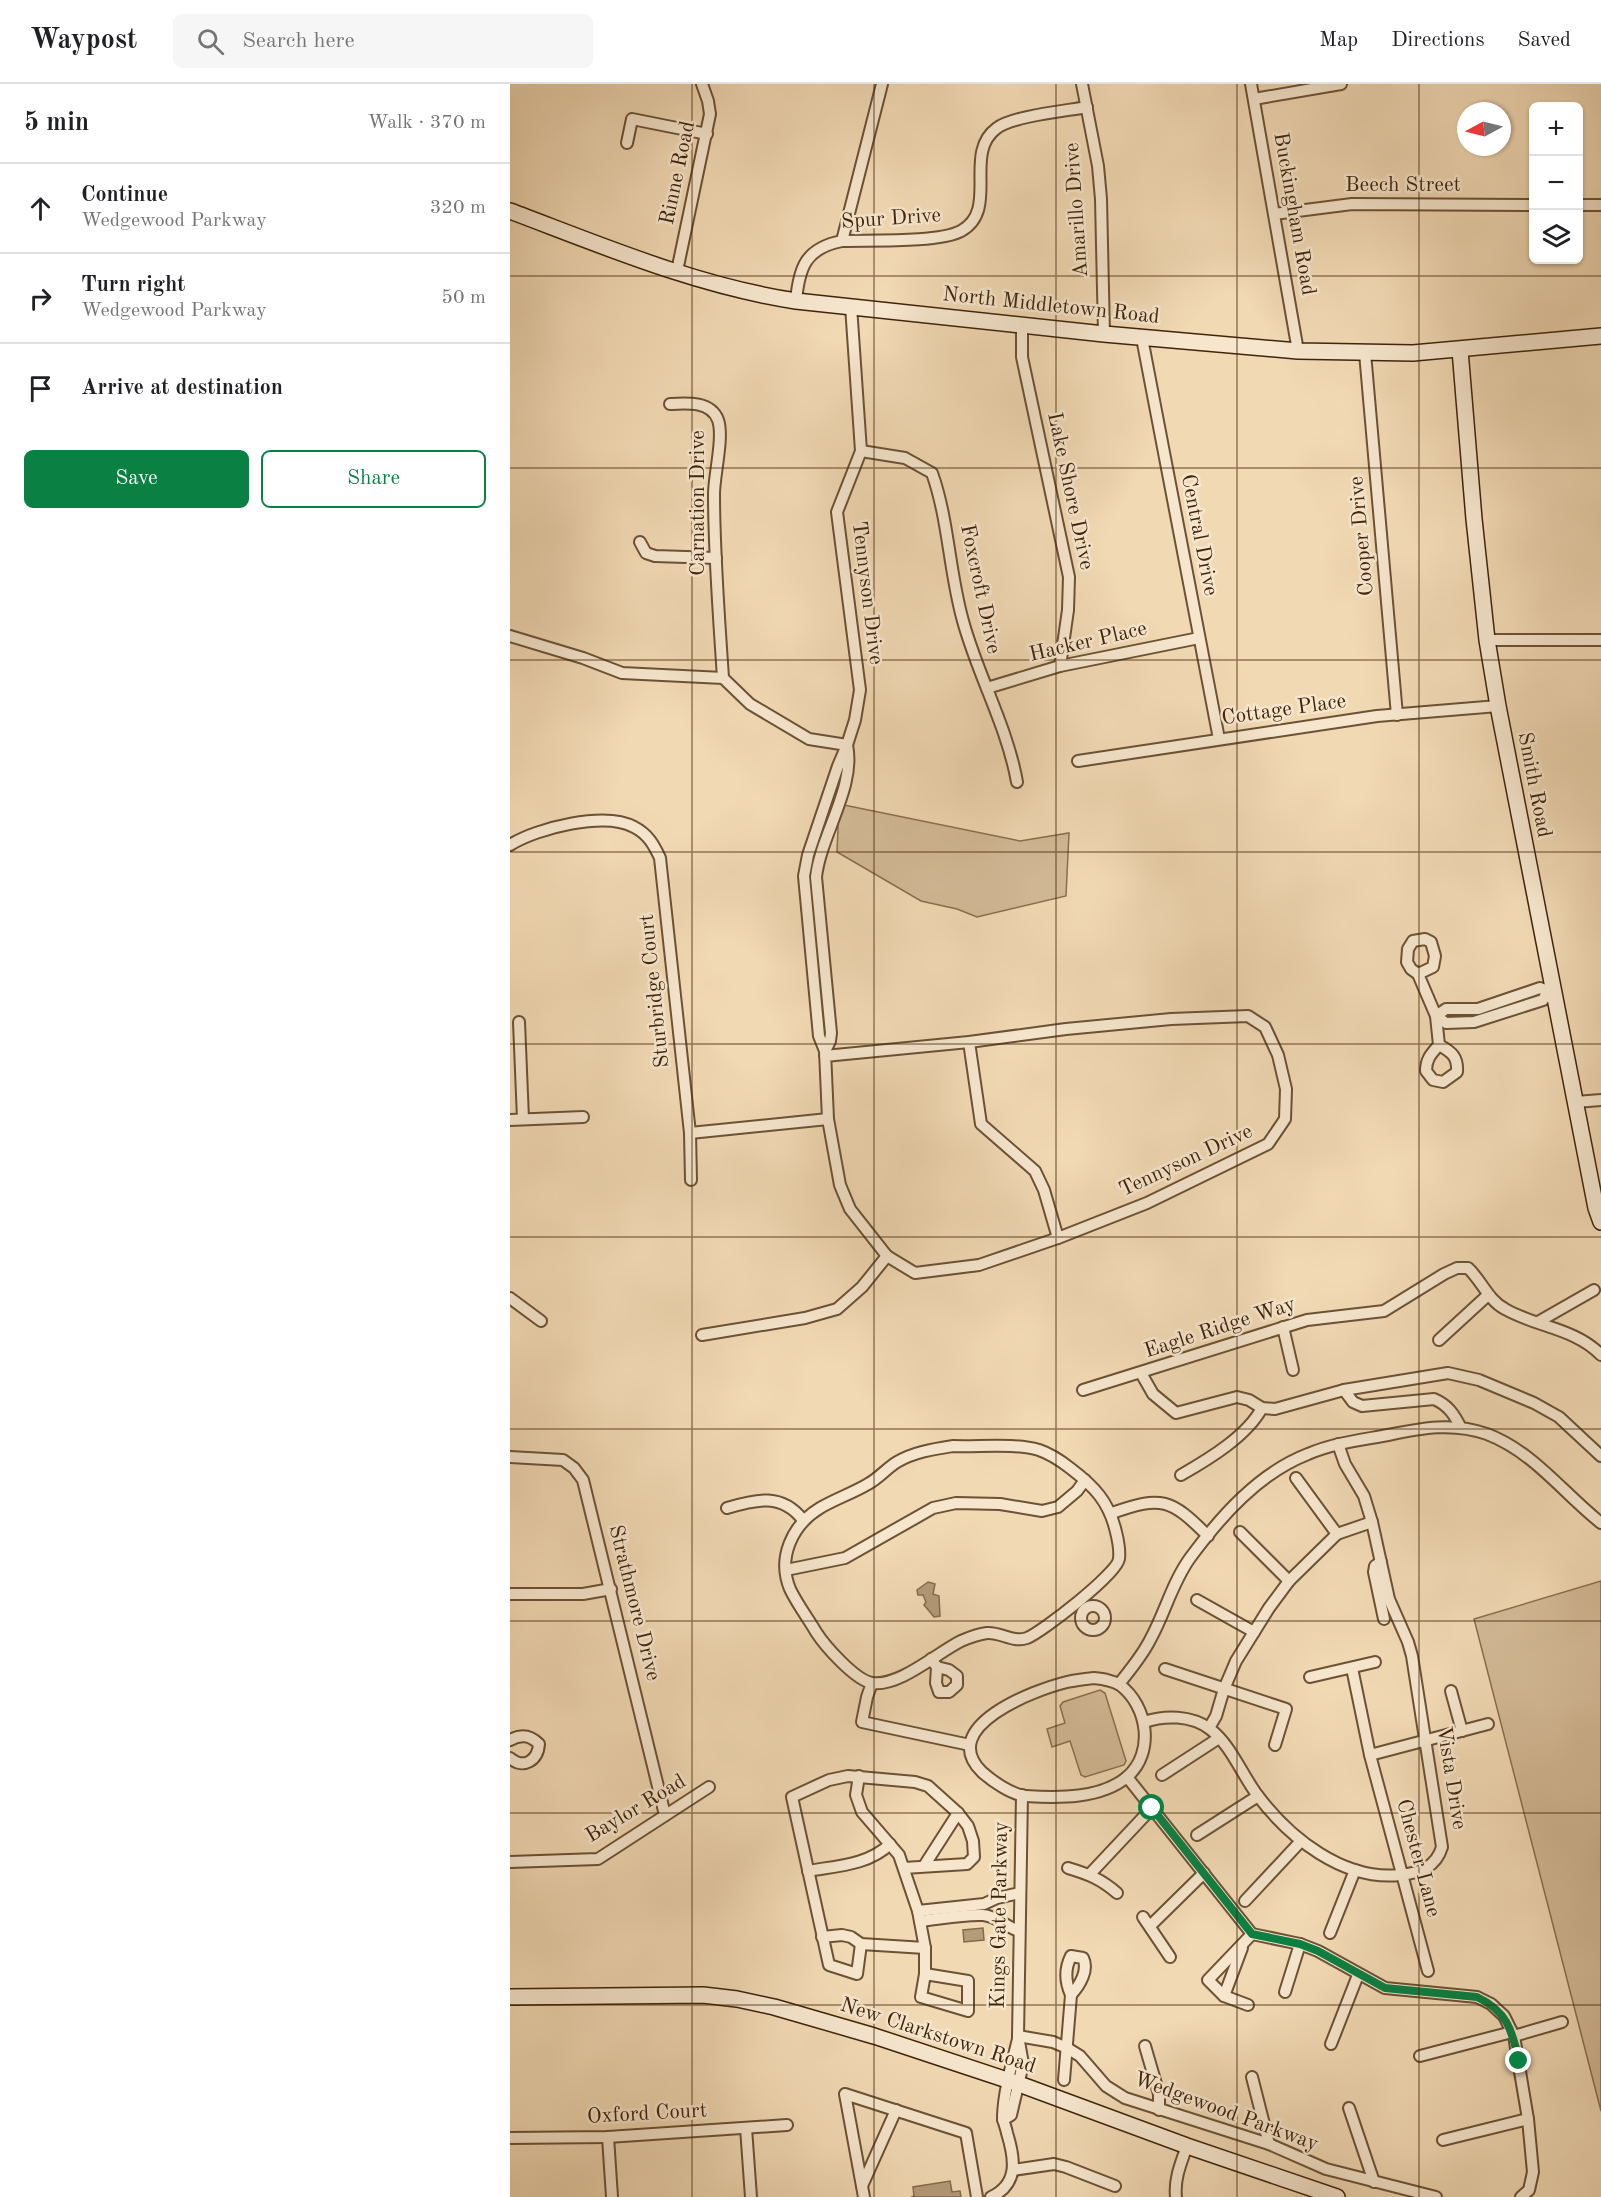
<!DOCTYPE html>
<meta charset="utf-8">
<style>
body{margin:0;font-family:"Old Standard TT",serif;background:#f6f6f6;color:#202124}
.controls{position:absolute;right:18px;top:18px;display:grid;overflow:hidden;border-radius:9px;box-shadow:0 2px 4px #0004}
.controls button{width:54px;height:54px;display:grid;place-items:center;padding:0;border:0;border-bottom:2px solid #e0e0e0;background:#fff;color:#202124;font:30px sans-serif}
.compass{position:absolute;left:947px;top:18px;width:54px;height:54px;border-radius:50%;background:#fff;box-shadow:0 2px 4px #0004;rotate:263deg}
.stop{position:absolute;width:18px;height:18px;margin:-14px;border:4px solid #0b8043;border-radius:50%;background:#fff}
.stop.end{background:#0b8043;border-color:#fff;box-shadow:0 2px 6px #0008}
.list{margin:0;padding:0;list-style:none}
h2{display:flex;justify-content:space-between;align-items:center;height:78px;margin:0;padding:0 24px;font-size:26px}
h2 small{font-size:20px;font-weight:400;color:#757577}
.list li{display:grid;grid-template-columns:39px 1fr auto;gap:18px;align-items:center;box-sizing:border-box;height:90px;padding:0 24px;border-top:2px solid #e0e0e0}
.list b{display:block;font-size:22px;white-space:nowrap}
.list p{margin:0;font-size:20px;white-space:nowrap;color:#757577}
.list em{font-size:20px;font-style:normal;color:#757577}
.actions{display:flex;gap:12px;padding:18px 24px}
.actions a{flex:1;padding:14px 0;border:2px solid #0b8043;border-radius:9px;text-align:center;font-size:21px;color:#0b8043}
.actions .main{background:#0b8043;color:#fff}
.icon{flex:none;width:33px;height:33px;fill:none;stroke:currentColor;stroke-width:2;stroke-linecap:round;stroke-linejoin:round}
.map{position:relative;flex:none;width:1091px;height:2113px;overflow:hidden}
header{display:flex;align-items:center;gap:36px;box-sizing:border-box;height:84px;padding:0 30px;background:#fff;border-bottom:2px solid #e0e0e0}
header strong{font-size:28px}
nav{display:flex;gap:33px;margin-inline-start:auto;font-size:21px}
.search{width:420px;height:54px;background:#f6f6f6;display:flex;align-items:center;gap:15px;box-sizing:border-box;padding:0 21px;border-radius:9px;color:#757577;font-size:22px}
main{display:flex}
aside{flex:1;background:#fff}
.map>svg:first-child{display:block}
.green{fill:#d3ba97;stroke:#896f50;stroke-width:1.5}
.water{fill:#b49b7a;stroke:#856b4d;stroke-width:1.5}
.lines{fill:none;stroke-linecap:round;stroke-linejoin:round}
.street-casing{stroke:#6c5134;stroke-width:14}
.secondary-casing{stroke:#3f240a;stroke-width:18}
.street{stroke:#f6e6ce;stroke-width:10}
.secondary{stroke:#f6e6ce;stroke-width:15}
.route{stroke:#0b8043;stroke-width:8}
.grid{fill:none;stroke:#3f240a;stroke-width:1.5;stroke-opacity:0.55}
.labels{text-anchor:middle;dominant-baseline:central;stroke-width:5;stroke-linejoin:round;paint-order:stroke}
.street-label{font-size:21px;fill:#3f240a;stroke:#f6e6ce}
</style>
<header>
<strong>Waypost</strong>
<div class="search"><svg class="icon" aria-label="search" viewBox="0 0 24 24"><circle cx="10" cy="10" r="6"/><path d="M15 15l6 6"/></svg>Search here</div>
<nav><a>Map</a><a>Directions</a><a>Saved</a></nav>
</header>
<main>
<aside>
<h2>5 min<small>Walk · 370 m</small></h2>
<ul class="list">
<li><svg class="icon" aria-label="ahead" viewBox="0 0 24 24"><path d="M12 20V5M6 11l6-6 6 6"/></svg><div><b>Continue</b><p>Wedgewood Parkway</p></div><em>320 m</em></li>
<li><svg class="icon" aria-label="right" viewBox="0 0 24 24"><path d="M7 20v-9h11M14 6l5 5-5 5"/></svg><div><b>Turn right</b><p>Wedgewood Parkway</p></div><em>50 m</em></li>
<li><svg class="icon" aria-label="arrive" viewBox="0 0 24 24"><path d="M6 21V4h12l-3 4 3 4H6"/></svg><div><b>Arrive at destination</b></div></li>
</ul>
<div class="actions"><a class="main">Save</a><a>Share</a></div>
</aside>
<div class="map">
<svg width="1091" height="2113" viewBox="0 0 1091 2113">
<rect width="100%" height="100%" fill="#f1d9b4"/>
<filter id="stains"><feTurbulence type="fractalNoise" baseFrequency=".00333" numOctaves="4"/><feColorMatrix values="0 0 0 0 .2 0 0 0 0 .09 0 0 0 0 .02 0 0 0 .5 -.17"/></filter>
<radialGradient id="worn" r=".72"><stop offset=".6" stop-color="#630" stop-opacity="0"/><stop offset="1" stop-color="#630" stop-opacity=".3"/></radialGradient>
<g class="green">
<path d="M 329,720 L 510,757 L 559,749 L 556,812 L 467,833 L 447,825 L 411,817 L 327,768 Z"/>
<path d="M 1091,1497 L 1091,2027 L 964,1535 Z"/>
<path d="M 590,1606 L 595,1609 L 616,1677 L 614,1681 L 575,1693 L 571,1691 L 560,1657 L 542,1663 L 537,1645 L 555,1639 L 550,1622 L 553,1618 Z"/>
</g>
<g class="water">
<path d="M 418,1498 L 425,1500 L 423,1510 L 429,1512 L 430,1532 L 424,1533 L 414,1521 L 416,1518 L 413,1511 L 408,1511 L 407,1506 Z"/>
<path d="M 473,1844 L 474,1856 L 454,1858 L 453,1846 Z"/>
<path d="M 440,2097 L 442,2108 L 450,2107 L 451,2113 L 401,2113 L 404,2112 L 403,2103 Z"/>
</g>
<g class="lines">
<defs>
<g id="street">
<path d="M 572,0 L 588,82 L 591,115 L 594,250"/>
<path d="M 741,0 L 788,267"/>
<path d="M 744,15 L 831,0"/>
<path d="M 117,59 L 122,35 L 197,50"/>
<path d="M 1068,121 L 1091,121"/>
<path d="M 764,130 L 842,120 L 1023,121"/>
<path d="M 332,157 L 372,0"/>
<path d="M 167,187 L 200,30 L 198,17 L 192,0"/>
<path d="M 286,217 C 289,183 296,164 332,157 C 361,156 428,159 451,147 C 490,126 452,69 487,44 C 503,32 555,27 577,23"/>
<path d="M 512,240 L 512,273 L 559,493 L 558,526 L 550,582"/>
<path d="M 632,254 L 709,655"/>
<path d="M 855,269 L 887,631"/>
<path d="M 160,320 C 177,319 201,317 208,336 C 214,353 204,391 204,410 C 204,471 209,532 213,594"/>
<path d="M 351,367 L 395,374 L 422,389 C 439,437 439,488 453,537 C 468,592 497,642 507,698"/>
<path d="M 130,458 L 136,469 L 145,472 L 206,474"/>
<path d="M 0,552 L 73,574 L 112,589 L 213,594 L 240,620 L 299,655 L 337,661 L 345,636 L 350,606 L 327,428 L 351,367 L 341,222"/>
<path d="M 977,556 L 1091,556"/>
<path d="M 477,604 L 550,582 L 689,554"/>
<path d="M 568,677 L 867,632 L 988,622"/>
<path d="M 0,761 C 27,744 95,727 124,743 C 138,750 144,761 150,774 L 180,1049 L 181,1096"/>
<path d="M 908,890 L 923,883 L 925,872 L 921,858 L 915,855 L 903,857 L 898,865 L 897,878 L 901,885 L 908,890 L 926,932 L 929,961 C 921,970 916,975 916,987 L 923,996 L 933,998 L 947,988 C 948,973 942,968 929,961"/>
<path d="M 1038,907 L 1033,916 L 964,938 L 936,939 L 926,932 L 936,925 L 968,925 L 1030,904 L 1038,907 L 1042,906"/>
<path d="M 9,938 L 13,1035"/>
<path d="M 459,958 L 471,1040 L 525,1087 L 534,1106 L 548,1154"/>
<path d="M 315,967 L 320,957 L 321,949 L 306,793 C 311,750 346,703 337,661 L 328,682 L 298,771 L 294,792 L 309,952 L 315,967 L 318,1035 L 330,1101 L 340,1125 L 377,1172 L 405,1189 L 469,1181 L 548,1154 L 637,1119 L 758,1060 L 775,1035 L 776,1005 L 768,971 L 755,943 L 738,932 L 661,935 L 556,945 L 459,958 L 315,972"/>
<path d="M 1066,1018 L 1091,1016"/>
<path d="M 0,1036 L 73,1033"/>
<path d="M 180,1049 L 318,1035"/>
<path d="M 0,1214 L 31,1237"/>
<path d="M 1028,1238 L 1084,1206"/>
<path d="M 773,1243 L 783,1286"/>
<path d="M 192,1251 L 295,1234 L 327,1225 L 352,1203 L 377,1172"/>
<path d="M 929,1256 L 978,1211"/>
<path d="M 631,1289 L 643,1310 L 666,1329 L 727,1313 L 739,1316 L 752,1324 L 765,1325 L 834,1306 L 938,1289 L 969,1296 L 1024,1319 L 1049,1333 L 1091,1372"/>
<path d="M 573,1306 L 797,1236 L 874,1227 L 934,1190 L 947,1184 L 958,1184 C 972,1197 978,1216 995,1225 C 1026,1243 1065,1244 1091,1271"/>
<path d="M 834,1306 L 843,1318 L 852,1322 L 924,1315 C 938,1321 944,1330 951,1344"/>
<path d="M 443,1362 C 470,1363 504,1359 529,1366 C 541,1370 551,1377 560,1384 C 585,1403 599,1418 606,1448 C 608,1456 610,1467 609,1475 C 607,1490 532,1548 517,1554 C 503,1559 491,1548 477,1549 C 469,1550 458,1554 451,1557 C 427,1569 389,1603 362,1599 C 345,1596 315,1562 306,1548 C 298,1534 287,1520 280,1505 C 267,1474 282,1441 310,1424 C 325,1415 343,1409 358,1400 C 369,1394 377,1384 387,1378 C 404,1368 424,1365 443,1362 Z"/>
<path d="M 0,1373 L 53,1376 L 64,1384 L 73,1396 L 155,1731"/>
<path d="M 671,1391 C 699,1375 737,1352 752,1324"/>
<path d="M 786,1394 L 827,1450"/>
<path d="M 217,1424 C 247,1415 272,1409 293,1436"/>
<path d="M 602,1429 C 652,1411 661,1415 698,1452"/>
<path d="M 730,1448 L 779,1497"/>
<path d="M 871,1478 L 865,1482 L 864,1488 L 874,1535"/>
<path d="M 276,1486 L 335,1474 L 423,1424 L 446,1419 L 490,1420 L 532,1427 L 548,1423 L 567,1407 L 575,1396"/>
<path d="M 0,1510 L 73,1510 L 101,1505"/>
<path d="M 687,1516 L 744,1548"/>
<circle cx="583" cy="1534" r="12"/>
<path d="M 421,1575 L 427,1583 L 439,1586 L 447,1592 L 447,1601 L 439,1608 L 429,1608 L 426,1599 L 427,1583"/>
<path d="M 842,1584 L 860,1671 L 918,1887"/>
<path d="M 655,1585 L 776,1625 L 765,1661"/>
<path d="M 800,1593 L 865,1578"/>
<path d="M 584,1594 C 593,1595 602,1596 610,1601 C 638,1622 645,1669 617,1693 C 591,1715 548,1714 516,1712 C 502,1711 482,1697 472,1688 C 426,1643 524,1606 557,1598 C 566,1596 575,1595 584,1594 Z"/>
<path d="M 362,1599 L 357,1613 L 352,1638 L 460,1661"/>
<path d="M 609,1600 C 620,1586 632,1572 640,1556 C 655,1529 662,1499 680,1474 C 711,1432 749,1389 798,1370 C 824,1359 851,1356 878,1351 C 912,1344 943,1338 977,1350 C 1024,1368 1053,1409 1091,1439"/>
<path d="M 941,1607 L 952,1647"/>
<path d="M 634,1638 C 655,1631 681,1631 700,1645 C 721,1661 732,1691 748,1712 C 780,1754 833,1797 890,1791 C 910,1789 926,1783 932,1763 L 902,1572 L 898,1558 L 879,1515 L 862,1438 L 854,1412 L 835,1380 L 828,1360"/>
<path d="M 699,1644 L 706,1632 L 714,1605 L 726,1577 L 759,1524 L 779,1497 L 827,1450 L 862,1438"/>
<path d="M 0,1656 C 11,1650 20,1651 29,1660 C 28,1676 14,1686 0,1674"/>
<path d="M 860,1671 L 978,1640"/>
<path d="M 652,1691 L 709,1654"/>
<path d="M 349,1692 L 346,1711 L 352,1728 L 389,1771 L 408,1827 L 415,1864 L 415,1890 L 411,1913 L 458,1927 L 458,1897 L 415,1890"/>
<path d="M 617,1693 L 742,1850 L 790,1860 L 808,1867 L 875,1904 L 967,1913 L 981,1920 L 994,1932 L 1004,1952 L 1018,2035 L 1023,2088 L 1019,2106 L 1011,2113"/>
<path d="M 687,1751 L 748,1712"/>
<path d="M 0,1778 L 88,1775 L 199,1703"/>
<path d="M 414,1782 L 448,1729"/>
<path d="M 558,1784 C 578,1790 591,1795 607,1809"/>
<path d="M 298,1787 C 326,1782 359,1781 380,1760"/>
<path d="M 580,1790 L 642,1724"/>
<path d="M 735,1817 L 791,1757"/>
<path d="M 408,1827 L 474,1820 L 487,1814 L 510,1809"/>
<path d="M 633,1833 L 660,1873"/>
<path d="M 410,1837 C 430,1835 453,1830 473,1831 C 487,1832 496,1843 509,1847"/>
<path d="M 640,1842 L 694,1789"/>
<path d="M 820,1849 L 845,1786"/>
<path d="M 312,1853 L 332,1851 L 341,1853 L 351,1860 L 415,1864"/>
<path d="M 351,1860 L 347,1890 L 319,1881 L 282,1713 L 319,1696 L 338,1692 L 405,1698 L 418,1702 L 448,1729 L 458,1742 L 463,1757 L 464,1773 L 457,1780 L 394,1784"/>
<path d="M 775,1908 L 790,1860"/>
<path d="M 714,1912 L 732,1864"/>
<path d="M 738,1921 L 714,1912 L 698,1896 L 742,1850"/>
<path d="M 508,1952 L 543,1958 L 557,1964 L 570,1972 L 596,2002 L 615,2014 L 759,2060 L 816,2085 L 926,2113"/>
<path d="M 1004,1952 L 1052,1938"/>
<path d="M 821,1960 L 848,1891"/>
<path d="M 635,1962 L 649,2010 L 649,2026"/>
<path d="M 910,1972 L 1002,1948"/>
<path d="M 742,1993 L 759,2060"/>
<path d="M 554,1996 L 561,1911 C 570,1901 579,1886 573,1874 L 561,1872 C 555,1884 555,1898 561,1911"/>
<path d="M 839,2024 L 864,2098"/>
<path d="M 493,2036 L 501,2031 L 513,1980 L 508,1952 L 512,1711"/>
<path d="M 236,2044 L 241,2113"/>
<path d="M 98,2053 L 102,2113"/>
<path d="M 0,2054 L 98,2053 L 277,2041"/>
<path d="M 933,2056 L 1018,2035"/>
<path d="M 503,2086 L 544,2080 L 556,2083 L 605,2102"/>
<path d="M 352,2102 L 386,2026"/>
<path d="M 354,2113 L 335,2010 L 456,2049 L 467,2113"/>
<path d="M 481,2113 C 509,2100 505,2075 497,2049 C 496,2043 493,2038 493,2032 C 494,2006 502,1980 508,1955"/>
<path d="M 666,2113 C 664,2095 671,2079 677,2062"/>
</g>
<g id="secondary">
<path d="M 0,127 C 93,162 187,202 286,217 L 594,250 L 788,267 L 903,269 L 1091,252"/>
<path d="M 950,266 L 964,435 L 977,556 L 988,622 L 1086,1124 L 1091,1138"/>
<path d="M 0,1913 L 193,1911 L 227,1915 L 264,1923 L 364,1952 L 509,2000 L 677,2062 L 827,2113"/>
</g>
</defs>
<use href="#street" class="street-casing"/>
<use href="#secondary" class="secondary-casing"/>
<use href="#street" class="street"/>
<use href="#secondary" class="secondary"/>
</g>
<g class="lines">
<path class="route" d="M 642,1724 L 742,1850 L 790,1860 L 808,1867 L 875,1904 L 967,1913 C 997,1927 1002,1946 1009,1977"/>
</g>
<path class="grid" d="M 182,0 L 182,2113M 364,0 L 364,2113M 546,0 L 546,2113M 727,0 L 727,2113M 909,0 L 909,2113M 0,192 L 1091,192M 0,384 L 1091,384M 0,576 L 1091,576M 0,768 L 1091,768M 0,960 L 1091,960M 0,1153 L 1091,1153M 0,1345 L 1091,1345M 0,1537 L 1091,1537M 0,1729 L 1091,1729M 0,1921 L 1091,1921"/>
<g class="labels">
<g class="street-label">
<text transform="translate(168 89) rotate(-78)">Rinne Road</text>
<text x="893" y="101">Beech Street</text>
<text transform="translate(567 126) rotate(-94)">Amarillo Drive</text>
<text transform="translate(784 130) rotate(80)">Buckingham Road</text>
<text transform="translate(381 135) rotate(-4)">Spur Drive</text>
<text transform="translate(541 222) rotate(6)">North Middletown Road</text>
<text transform="translate(560 407) rotate(78)">Lake Shore Drive</text>
<text transform="translate(188 419) rotate(-90)">Carnation Drive</text>
<text transform="translate(689 451) rotate(79)">Central Drive</text>
<text transform="translate(852 452) rotate(-95)">Cooper Drive</text>
<text transform="translate(470 505) rotate(78)">Foxcroft Drive</text>
<text transform="translate(357 509) rotate(83)">Tennyson Drive</text>
<text transform="translate(578 558) rotate(-13)">Hacker Place</text>
<text transform="translate(774 626) rotate(-8)">Cottage Place</text>
<text transform="translate(1024 701) rotate(79)">Smith Road</text>
<text transform="translate(145 907) rotate(-96)">Sturbridge Court</text>
<text transform="translate(676 1077) rotate(-25)">Tennyson Drive</text>
<text transform="translate(710 1244) rotate(-18)">Eagle Ridge Way</text>
<text transform="translate(124 1519) rotate(76)">Strathmore Drive</text>
<text transform="translate(941 1694) rotate(81)">Vista Drive</text>
<text transform="translate(126 1725) rotate(-31)">Baylor Road</text>
<text transform="translate(908 1774) rotate(75)">Chester Lane</text>
<text transform="translate(490 1831) rotate(-89)">Kings Gate Parkway</text>
<text transform="translate(428 1952) rotate(18)">New Clarkstown Road</text>
<text transform="translate(716 2028) rotate(20)">Wedgewood Parkway</text>
<text transform="translate(137 2030) rotate(-3)">Oxford Court</text>
</g>
</g>
<rect width="100%" height="100%" filter="url(#stains)"/>
<rect width="100%" height="100%" fill="url(#worn)"/>
</svg>
<div class="controls">
<button>+</button>
<button>−</button>
<button><svg class="icon" aria-label="layers" viewBox="0 0 24 24"><path d="M12 4l9 5-9 5-9-5zM3 14l9 5 9-5"/></svg></button>
</div>
<svg class="compass" viewBox="-18 -18 36 36"><path d="M0-13l5 13h-10z" fill="#e53935"/><path d="M0 13l5-13h-10z" fill="#757577"/></svg>
<div class="stop" style="left:642px;top:1724px"></div>
<div class="stop end" style="left:1009px;top:1977px"></div>
</div>
</main>
